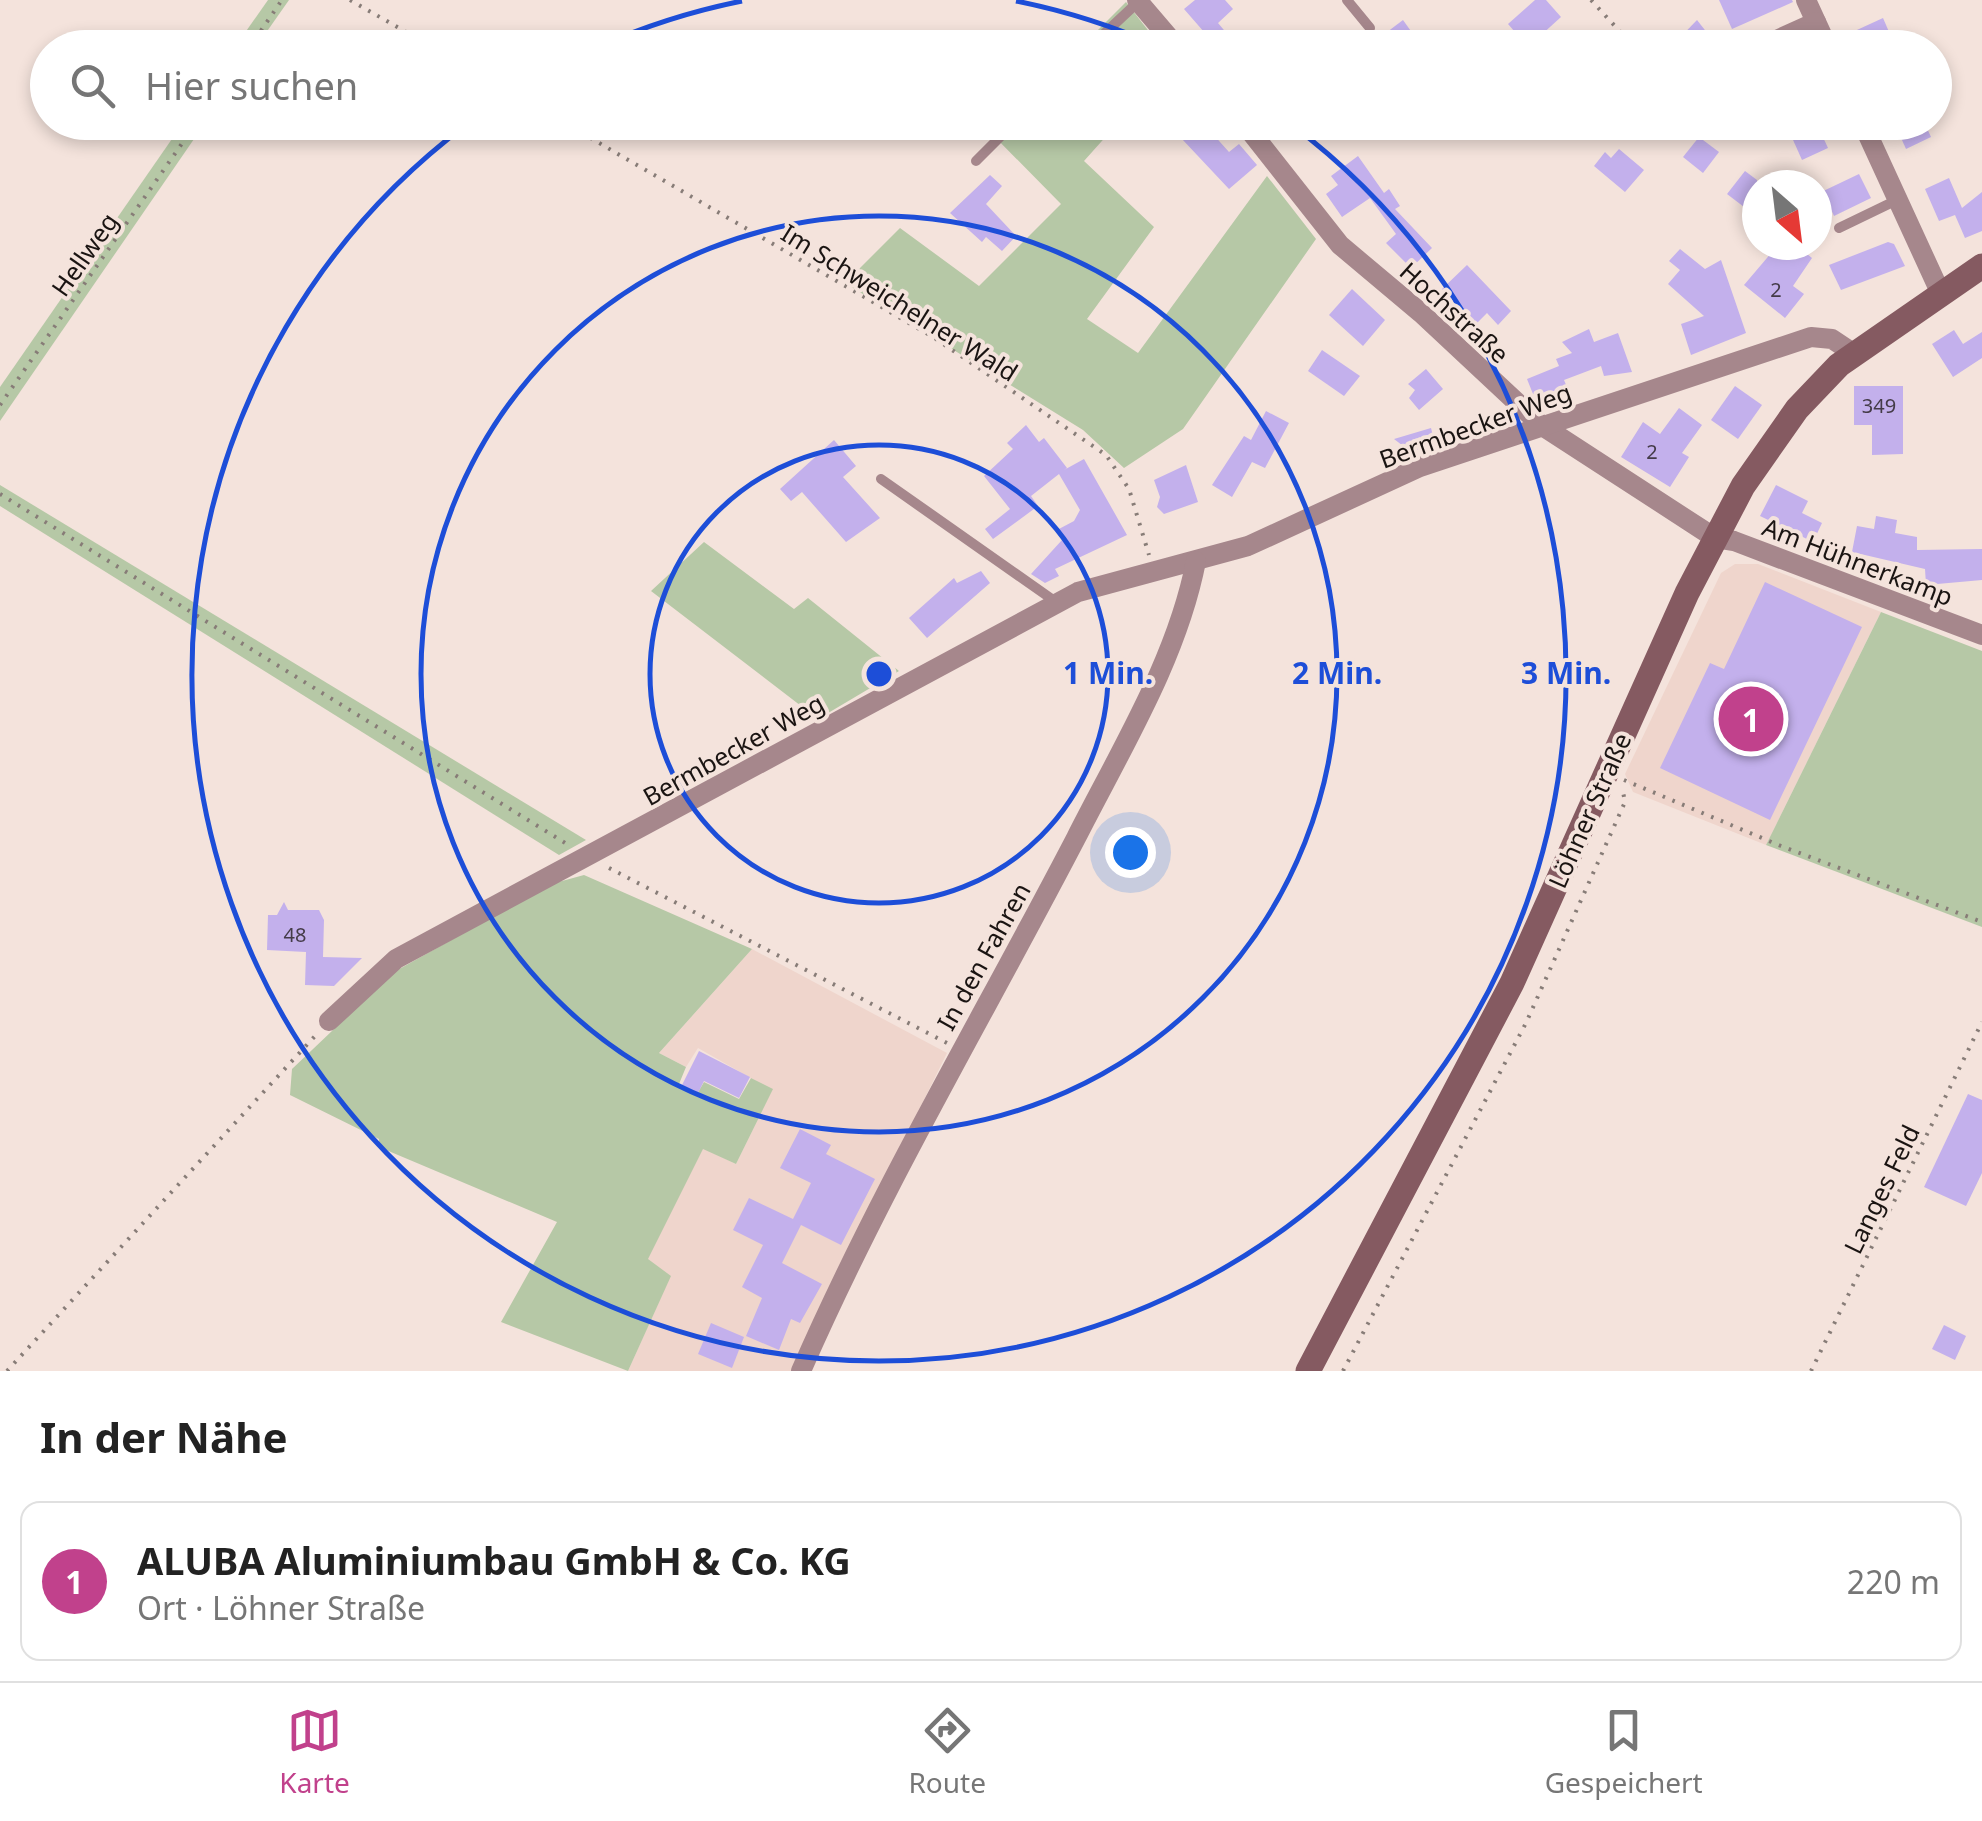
<!DOCTYPE html>
<html lang="de">
<meta charset="utf-8">
<style>
body{margin:0;font-family:"Noto Sans",sans-serif;background:#f2f2f2;color:#222}
.compass{position:absolute;left:1742px;top:170px;width:90px;height:90px;border-radius:50%;background:#fff;box-shadow:0 5px 15px #0003;rotate:152deg}
.you{position:absolute;left:1130px;top:852px;width:35px;height:35px;margin:-25px;border:8px solid #fff;border-radius:50%;background:#1a73e8;box-shadow:0 0 0 15px #1a73e833}
.badge{display:grid;place-items:center;width:65px;height:65px;border-radius:50%;background:#c1418c;color:#fff;font-size:32px;font-weight:700}
.pin{position:absolute;translate:-50% -50%;border:5px solid #fff;box-shadow:0 2px 10px #0006}
.list{margin:0;padding:0;list-style:none}
h2{display:flex;justify-content:space-between;align-items:center;height:130px;margin:0;padding:0 40px;font-size:42px}
h2 small{font-size:32px;font-weight:400;color:#767676}
.list li{display:grid;grid-template-columns:65px 1fr auto;gap:30px;align-items:center;box-sizing:border-box;height:160px;margin:0 20px 20px;padding:0 20px;border:2px solid #e0e0e0;border-radius:20px}
.list b{display:block;font-size:38px;white-space:nowrap}
.list p{margin:0;font-size:32px;white-space:nowrap;color:#767676}
.list em{font-size:32px;font-style:normal;color:#767676}
.icon{flex:none;width:55px;height:55px;fill:none;stroke:currentColor;stroke-width:2;stroke-linecap:round;stroke-linejoin:round}
.map{position:relative;flex:none;width:1982px;height:1371px;overflow:hidden}
.search{position:absolute;background:#fff;box-shadow:0 5px 15px #0003;left:30px;right:30px;top:30px;height:110px;display:flex;align-items:center;gap:25px;box-sizing:border-box;padding:0 35px;border-radius:55px;color:#767676;font-size:38px}
.sheet{height:310px;background:#fff}
nav{display:flex;justify-content:space-around;align-items:center;box-sizing:border-box;height:140px;border-top:2px solid #e0e0e0;background:#fff;font-size:28px;color:#767676}
nav a{display:grid;justify-items:center;gap:5px}
nav .on{color:#c1418c}
.map>svg:first-child{display:block}
.built{fill:#efd5cc}
.green{fill:#b6c8a6}
.building{fill:#c3b0ec}
.lines{fill:none;stroke-linecap:round;stroke-linejoin:round}
.path{stroke:#877c77;stroke-width:4;stroke-dasharray:2.5 8;stroke-linecap:butt}
.lane{stroke:#a6878c;stroke-width:10}
.street{stroke:#a6878c;stroke-width:20}
.secondary{stroke:#855a61;stroke-width:25}
.ring{fill:none;stroke:#1d4ed8;stroke-width:5}
.labels{text-anchor:middle;dominant-baseline:central;stroke-width:8;stroke-linejoin:round;paint-order:stroke}
.number-label{font-size:20px;fill:#443b48}
.street-label{font-size:25px;fill:#1a1412;stroke:#f4e3dc}
.centre{fill:#1d4ed8;stroke:#f4e3dc;stroke-width:5}
.ring-label{font-size:30px;text-anchor:middle;font-weight:bold;fill:#1d4ed8;stroke:#f4e3dc;stroke-width:8;stroke-linejoin:round;paint-order:stroke}
</style>
<div class="map">
<svg width="1982" height="1371" viewBox="0 0 1982 1371">
<rect width="100%" height="100%" fill="#f4e3dc"/>
<g class="built">
<path d="M 1735,564 L 1758,564 L 1881,612 L 1766,845 L 1633,792 L 1625,774 L 1721,573 Z"/>
<path d="M 752,949 L 947,1053 L 791,1371 L 628,1371 L 670,1277 L 647,1259 L 703,1148 L 736,1164 L 772,1090 L 698,1048 L 686,1067 L 659,1053 Z"/>
</g>
<g class="green">
<path d="M 268,0 L 289,0 L 256,47 L 235,47 Z"/>
<path d="M 1126,2 L 1161,47 L 1080,48 Z"/>
<path d="M 183,123 L 205,123 L 0,421 L 0,387 Z"/>
<path d="M 1003,123 L 1118,123 L 1084,161 L 1154,227 L 1087,319 L 1138,353 L 1267,176 L 1316,239 L 1183,429 L 1124,468 L 1083,430 L 845,283 L 900,228 L 979,286 L 1061,204 L 992,134 Z"/>
<path d="M 0,485 L 586,840 L 559,855 L 0,506 Z"/>
<path d="M 704,542 L 794,609 L 808,598 L 899,671 L 818,719 L 651,591 Z"/>
<path d="M 1881,612 L 1982,651 L 1982,927 L 1766,845 Z"/>
<path d="M 584,875 L 752,949 L 659,1053 L 686,1067 L 679,1084 L 697,1094 L 704,1082 L 739,1099 L 751,1078 L 773,1089 L 736,1164 L 703,1149 L 648,1259 L 671,1276 L 628,1371 L 501,1322 L 557,1222 L 379,1147 L 379,1139 L 290,1095 L 292,1069 L 394,972 L 551,884 Z"/>
</g>
<g class="building">
<path d="M 1195,0 L 1225,0 L 1233,9 L 1218,23 L 1239,48 L 1218,48 L 1184,9 Z"/>
<path d="M 1535,0 L 1546,0 L 1561,17 L 1528,47 L 1508,24 Z"/>
<path d="M 1719,0 L 1792,0 L 1793,2 L 1732,29 Z"/>
<path d="M 1883,18 L 1896,48 L 1852,48 L 1846,35 Z"/>
<path d="M 1403,20 L 1423,48 L 1366,48 Z"/>
<path d="M 1697,20 L 1719,48 L 1670,48 Z"/>
<path d="M 1166,122 L 1202,122 L 1229,152 L 1239,144 L 1257,165 L 1229,189 Z"/>
<path d="M 1785,122 L 1816,122 L 1828,148 L 1802,160 Z"/>
<path d="M 1894,122 L 1924,122 L 1931,137 L 1906,149 Z"/>
<path d="M 1699,137 L 1719,152 L 1703,173 L 1683,157 Z"/>
<path d="M 1619,149 L 1644,170 L 1625,192 L 1594,166 L 1605,152 L 1611,158 Z"/>
<path d="M 1358,156 L 1384,193 L 1389,189 L 1400,206 L 1395,209 L 1432,248 L 1411,268 L 1386,243 L 1396,234 L 1370,198 L 1342,217 L 1326,194 L 1338,185 L 1331,176 Z"/>
<path d="M 1745,171 L 1757,180 L 1757,198 L 1748,210 L 1727,194 Z"/>
<path d="M 1859,174 L 1871,198 L 1834,216 L 1830,207 L 1822,210 L 1817,194 Z"/>
<path d="M 990,175 L 1002,186 L 986,204 L 1016,236 L 1002,251 L 986,237 L 982,242 L 950,213 Z"/>
<path d="M 1949,178 L 1962,208 L 1982,192 L 1982,231 L 1965,238 L 1955,215 L 1939,221 L 1925,189 Z"/>
<path d="M 1888,242 L 1894,244 L 1905,266 L 1841,290 L 1829,265 Z"/>
<path d="M 1778,245 L 1796,245 L 1812,258 L 1793,286 L 1804,294 L 1785,318 L 1744,285 Z"/>
<path d="M 1680,249 L 1705,269 L 1721,260 L 1746,333 L 1691,355 L 1681,324 L 1704,316 L 1668,284 L 1680,270 L 1669,261 Z"/>
<path d="M 1467,265 L 1511,311 L 1498,325 L 1487,313 L 1476,324 L 1442,289 Z"/>
<path d="M 1352,289 L 1385,320 L 1363,346 L 1329,315 Z"/>
<path d="M 1589,329 L 1594,342 L 1618,333 L 1632,372 L 1604,376 L 1601,366 L 1564,380 L 1570,394 L 1544,404 L 1533,394 L 1527,379 L 1559,366 L 1556,359 L 1572,353 L 1562,342 Z"/>
<path d="M 1954,330 L 1963,344 L 1982,332 L 1982,358 L 1953,377 L 1932,344 Z"/>
<path d="M 1322,350 L 1360,376 L 1344,396 L 1308,371 Z"/>
<path d="M 1426,369 L 1443,389 L 1419,410 L 1409,398 L 1415,390 L 1408,384 Z"/>
<path d="M 1735,386 L 1762,405 L 1738,439 L 1711,420 Z"/>
<path d="M 1854,386 L 1903,386 L 1903,454 L 1872,455 L 1872,425 L 1854,425 Z"/>
<path d="M 1679,408 L 1702,425 L 1682,453 L 1689,457 L 1670,487 L 1621,457 L 1643,422 L 1660,434 Z"/>
<path d="M 1266,411 L 1289,423 L 1265,468 L 1252,462 L 1232,497 L 1212,485 L 1244,436 L 1251,440 Z"/>
<path d="M 1026,425 L 1039,442 L 1044,438 L 1067,468 L 1064,470 L 1084,459 L 1127,535 L 1055,569 L 1059,576 L 1045,583 L 1031,574 L 1062,540 L 1057,530 L 1074,521 L 1080,510 L 1059,474 L 1031,496 L 1038,506 L 993,539 L 985,529 L 1010,509 L 984,476 L 1013,449 L 1007,443 Z"/>
<path d="M 1431,428 L 1435,444 L 1411,452 L 1394,439 Z"/>
<path d="M 834,440 L 856,466 L 843,477 L 880,518 L 846,542 L 802,492 L 791,501 L 780,489 Z"/>
<path d="M 1186,465 L 1198,502 L 1164,514 L 1157,507 L 1160,497 L 1154,480 Z"/>
<path d="M 1776,485 L 1808,501 L 1802,513 L 1822,523 L 1813,542 L 1760,516 Z"/>
<path d="M 1876,516 L 1897,520 L 1895,533 L 1917,537 L 1917,550 L 1982,549 L 1982,580 L 1926,585 L 1925,569 L 1852,552 L 1857,526 L 1874,529 Z"/>
<path d="M 981,571 L 990,583 L 927,638 L 909,618 L 954,578 L 957,583 Z"/>
<path d="M 1765,582 L 1862,627 L 1770,820 L 1660,768 L 1710,663 L 1724,669 Z"/>
<path d="M 284,902 L 288,910 L 319,910 L 324,920 L 323,957 L 362,958 L 334,986 L 305,985 L 306,952 L 267,950 L 268,915 L 277,915 Z"/>
<path d="M 699,1051 L 750,1077 L 739,1098 L 704,1081 L 698,1093 L 682,1085 Z"/>
<path d="M 1968,1094 L 1982,1100 L 1982,1173 L 1966,1206 L 1924,1187 Z"/>
<path d="M 800,1129 L 831,1145 L 826,1154 L 875,1179 L 841,1245 L 801,1225 L 782,1263 L 822,1284 L 800,1323 L 791,1319 L 779,1350 L 746,1336 L 762,1298 L 742,1287 L 763,1245 L 733,1230 L 749,1198 L 793,1219 L 811,1183 L 780,1168 Z"/>
<path d="M 711,1323 L 744,1337 L 732,1368 L 698,1354 Z"/>
<path d="M 1944,1325 L 1966,1336 L 1955,1360 L 1932,1349 Z"/>
</g>
<g class="lines">
<g class="path">
<path d="M 350,0 L 434,48"/>
<path d="M 1591,0 L 1635,48"/>
<path d="M 249,48 L 282,0"/>
<path d="M 563,122 L 933,337 L 1106,455 L 1129,489 L 1149,555"/>
<path d="M 0,405 L 197,122"/>
<path d="M 0,494 L 570,846"/>
<path d="M 1624,780 L 1781,846 L 1982,922"/>
<path d="M 609,868 L 947,1043"/>
<path d="M 7,1371 L 315,1036"/>
<path d="M 1343,1371 L 1526,1023 L 1625,802 L 1623,792"/>
<path d="M 1811,1371 L 1982,1022"/>
</g>
<g class="lane">
<path d="M 1347,0 L 1370,28"/>
<path d="M 1089,48 L 1138,2"/>
<path d="M 976,161 L 1015,122"/>
<path d="M 1839,228 L 1897,200"/>
<path d="M 881,479 L 1056,602"/>
</g>
<g class="street">
<path d="M 1137,0 L 1178,48"/>
<path d="M 1806,0 L 1828,48"/>
<path d="M 1759,48 L 1816,22"/>
<path d="M 1243,122 L 1340,245 L 1421,313 L 1541,425 L 1715,538 L 1734,541 L 1982,635"/>
<path d="M 1862,122 L 1941,294"/>
<path d="M 329,1021 L 396,959 L 1078,592 L 1248,546 L 1420,467 L 1811,337 L 1832,339 L 1853,353"/>
<path d="M 801,1371 C 881,1188 984,1015 1076,838 C 1121,749 1177,659 1196,561"/>
</g>
<path class="secondary" d="M 1308,1371 L 1512,983 L 1687,593 L 1743,486 L 1797,409 L 1839,365 L 1982,266"/>
</g>
<g class="ring">
<circle cx="879" cy="674" r="229"/>
<circle cx="879" cy="674" r="458"/>
<path d="M600 46A687 687 0 0 1 742 1M1016 1A687 687 0 0 1 1158 46M1292 125A687 687 0 1 1 466 125"/>
</g>
<g class="labels">
<g class="number-label">
<text x="1776" y="289">2</text>
<text x="1879" y="405">349</text>
<text x="1652" y="451">2</text>
<text x="295" y="934">48</text>
</g>
<g class="street-label">
<text transform="translate(84 254) rotate(-55)">Hellweg</text>
<text transform="translate(900 302) rotate(32)">Im Schweichelner Wald</text>
<text transform="translate(1455 312) rotate(42)">Hochstraße</text>
<text transform="translate(1475 425) rotate(-20)">Bermbecker Weg</text>
<text transform="translate(1858 561) rotate(21)">Am Hühnerkamp</text>
<text transform="translate(733 749) rotate(-29)">Bermbecker Weg</text>
<text transform="translate(1589 810) rotate(-66)">Löhner Straße</text>
<text transform="translate(983 956) rotate(-61)">In den Fahren</text>
<text transform="translate(1881 1189) rotate(-64)">Langes Feld</text>
</g>
</g>
<circle cx="879" cy="674" r="15" class="centre"/>
<g class="ring-label">
<text x="1108" y="684">1 Min.</text>
<text x="1337" y="684">2 Min.</text>
<text x="1566" y="684">3 Min.</text>
</g>
</svg>
<svg class="compass" viewBox="-18 -18 36 36"><path d="M0-13l5 13h-10z" fill="#e53935"/><path d="M0 13l5-13h-10z" fill="#767676"/></svg>
<div class="you"></div>
<div class="pin badge" style="left:1751px;top:719px">1</div>
<div class="search"><svg class="icon" aria-label="search" viewBox="0 0 24 24"><circle cx="10" cy="10" r="6"/><path d="M15 15l6 6"/></svg>Hier suchen</div>
</div>
<section class="sheet">
<h2>In der Nähe<small></small></h2>
<ul class="list">
<li><span class="badge">1</span><div><b>ALUBA Aluminiumbau GmbH &amp; Co. KG</b><p>Ort · Löhner Straße</p></div><em>220 m</em></li>
</ul>
</section>
<nav>
<a class="on"><svg class="icon" aria-label="map" viewBox="0 0 24 24"><path d="M3 6l6-2 6 2 6-2v14l-6 2-6-2-6 2zM9 4v14M15 6v14"/></svg>Karte</a>
<a><svg class="icon" aria-label="directions" viewBox="0 0 24 24"><path d="M12 3l9 9-9 9-9-9zM9 14v-3h6M13 9l2 2-2 2"/></svg>Route</a>
<a><svg class="icon" aria-label="saved" viewBox="0 0 24 24"><path d="M7 4h10v16l-5-4-5 4z"/></svg>Gespeichert</a>
</nav>
